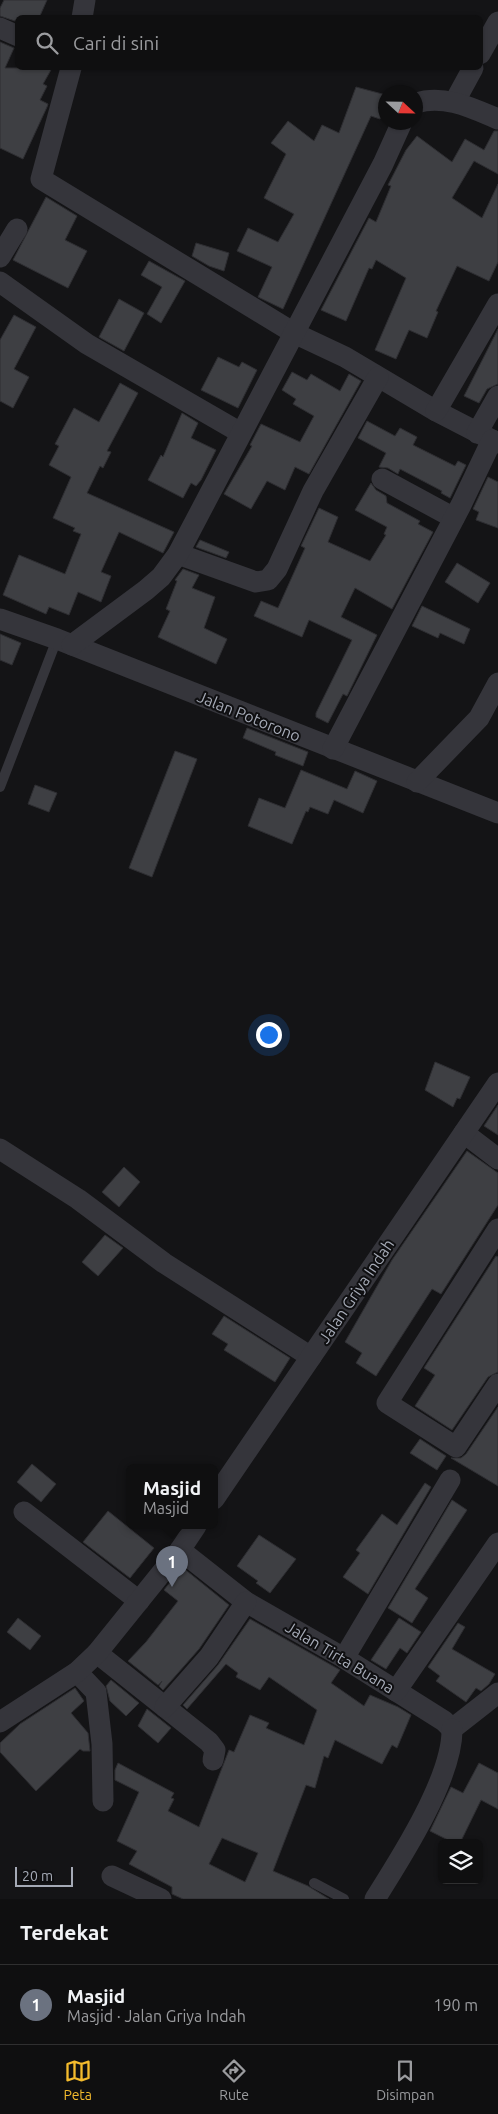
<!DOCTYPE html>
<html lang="id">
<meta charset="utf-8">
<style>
body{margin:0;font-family:Ubuntu,sans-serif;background:#181819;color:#f1f3f6}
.controls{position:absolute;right:15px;bottom:15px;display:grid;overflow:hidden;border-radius:8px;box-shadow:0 1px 4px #0004}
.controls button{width:45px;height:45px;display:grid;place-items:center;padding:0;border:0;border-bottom:1px solid #2f2f30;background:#0f0f10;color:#f1f3f6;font:25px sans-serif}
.compass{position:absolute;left:378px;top:85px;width:45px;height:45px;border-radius:50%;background:#0f0f10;box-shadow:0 1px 4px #0004;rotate:112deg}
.scale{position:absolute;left:15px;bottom:12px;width:58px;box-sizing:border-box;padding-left:5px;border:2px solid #a5aab6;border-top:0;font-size:14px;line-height:18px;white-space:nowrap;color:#a5aab6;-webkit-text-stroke:4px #0f0f11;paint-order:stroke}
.you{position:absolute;left:268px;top:1034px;width:18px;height:18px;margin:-12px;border:4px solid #fff;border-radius:50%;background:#1a73e8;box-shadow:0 0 0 8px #1a73e833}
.badge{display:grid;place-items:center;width:32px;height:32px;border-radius:50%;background:#f4bb2d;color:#fff;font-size:16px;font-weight:700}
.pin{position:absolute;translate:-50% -41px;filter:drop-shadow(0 1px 2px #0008)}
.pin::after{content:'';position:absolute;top:26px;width:18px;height:15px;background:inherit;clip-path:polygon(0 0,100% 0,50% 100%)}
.popup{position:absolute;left:126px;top:1464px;width:92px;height:65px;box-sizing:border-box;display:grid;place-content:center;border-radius:8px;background:#0f0f10;filter:drop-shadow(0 1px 4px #0005);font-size:16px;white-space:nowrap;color:#9b9c9f}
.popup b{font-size:19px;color:#f1f3f6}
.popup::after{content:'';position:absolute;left:50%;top:100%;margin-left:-10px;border:10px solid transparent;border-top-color:#0f0f10}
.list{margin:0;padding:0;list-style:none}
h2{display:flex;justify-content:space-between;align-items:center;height:65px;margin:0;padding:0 20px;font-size:21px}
h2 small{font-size:16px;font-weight:400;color:#9b9c9f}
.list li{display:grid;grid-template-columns:32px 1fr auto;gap:15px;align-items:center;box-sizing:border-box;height:80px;padding:0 20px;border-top:1px solid #2f2f30}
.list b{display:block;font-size:19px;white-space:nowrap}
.list p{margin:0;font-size:16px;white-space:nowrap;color:#9b9c9f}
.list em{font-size:16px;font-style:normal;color:#9b9c9f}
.icon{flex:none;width:28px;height:28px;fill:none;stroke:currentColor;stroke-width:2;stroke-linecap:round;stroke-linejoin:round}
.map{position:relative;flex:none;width:498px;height:1899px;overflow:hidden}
.search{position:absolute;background:#0f0f10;box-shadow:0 1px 4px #0004;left:15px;right:15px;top:15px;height:55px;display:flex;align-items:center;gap:12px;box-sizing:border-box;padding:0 18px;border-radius:8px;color:#9b9c9f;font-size:19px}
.sheet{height:145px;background:#0f0f10}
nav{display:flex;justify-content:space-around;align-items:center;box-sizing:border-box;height:70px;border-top:1px solid #2f2f30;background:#0f0f10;font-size:14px;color:#9b9c9f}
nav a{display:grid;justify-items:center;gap:2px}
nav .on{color:#f4bb2d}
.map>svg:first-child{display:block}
.building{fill:#3e3f43;stroke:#2e2e32;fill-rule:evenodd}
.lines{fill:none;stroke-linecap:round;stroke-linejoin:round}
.service{stroke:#35353b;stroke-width:10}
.minor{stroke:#35353b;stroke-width:21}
.labels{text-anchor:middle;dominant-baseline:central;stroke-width:4;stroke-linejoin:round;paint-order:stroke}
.street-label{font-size:16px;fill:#a5aab6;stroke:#0f0f11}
</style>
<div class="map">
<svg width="498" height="1899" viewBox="0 0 498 1899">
<rect width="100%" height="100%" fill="#141416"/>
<g class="building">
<path d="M 4,0 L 47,0 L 39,18 L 18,18 L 18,22 L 0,16 L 0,8 Z"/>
<path d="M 0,42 L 14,48 L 5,68 L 52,68 L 43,84 L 47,86 L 40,100 L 48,104 L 47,107 L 23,159 L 0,148 Z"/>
<path d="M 356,87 L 386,95 L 380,119 L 371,116 L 283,309 L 258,297 L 272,267 L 237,251 L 248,228 L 278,242 L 294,214 L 264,198 L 286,154 L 271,143 L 288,121 L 314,141 L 322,125 L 339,133 Z"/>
<path d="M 494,131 L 498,131 L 498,174 L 474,161 L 452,198 L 482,218 L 498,184 L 498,262 L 489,281 L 457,266 L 436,311 L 438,312 L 427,338 L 409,330 L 396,359 L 375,350 L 406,278 L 376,260 L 372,269 L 369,268 L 346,321 L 321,310 L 369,218 L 376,222 L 391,186 L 388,185 L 406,150 L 417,136 L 452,162 L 465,139 L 484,150 Z"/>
<path d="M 46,197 L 77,216 L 65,240 L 87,251 L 68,288 L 13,260 Z"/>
<path d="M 196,243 L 229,253 L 224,271 L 209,266 L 192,256 Z"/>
<path d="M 149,261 L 185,281 L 161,323 L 147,314 L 162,287 L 141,275 Z"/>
<path d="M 119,299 L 144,313 L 124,351 L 99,337 Z"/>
<path d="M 14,315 L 36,327 L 14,369 L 29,377 L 13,408 L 0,401 L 0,340 Z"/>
<path d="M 498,329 L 498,384 L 487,389 L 479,403 L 464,396 Z"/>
<path d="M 218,357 L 239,367 L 242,362 L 257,370 L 238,408 L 201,390 Z"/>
<path d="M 292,372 L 307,380 L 311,374 L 340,391 L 349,374 L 361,381 L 309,474 L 295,467 L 285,490 L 267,481 L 251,509 L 224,494 L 252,446 L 250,445 L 261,424 L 300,442 L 314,416 L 293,404 L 296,399 L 282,390 Z"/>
<path d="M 120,383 L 138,393 L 107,451 L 111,452 L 103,468 L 100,466 L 87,493 L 174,532 L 163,553 L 119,532 L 101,572 L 111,576 L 101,602 L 78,592 L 69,615 L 49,607 L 46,614 L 3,595 L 19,555 L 65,574 L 81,534 L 73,531 L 75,528 L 53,518 L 71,477 L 49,465 L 59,446 L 55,444 L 74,408 L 99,422 Z"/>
<path d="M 182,413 L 198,423 L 191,438 L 216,450 L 201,480 L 196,486 L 191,483 L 183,498 L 148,480 L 161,455 L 163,457 Z"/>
<path d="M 367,421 L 395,436 L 400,428 L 417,437 L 413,445 L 455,466 L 458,461 L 466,465 L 450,498 L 441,493 L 442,491 L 400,469 L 398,474 L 388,468 L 379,467 L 386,453 L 358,438 Z"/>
<path d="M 488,477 L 498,482 L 498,528 L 476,520 L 479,512 L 473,509 Z"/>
<path d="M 371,483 L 376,490 L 386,496 L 387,503 L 420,521 L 418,524 L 433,532 L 392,609 L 355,588 L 341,617 L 377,635 L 347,696 L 343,694 L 328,723 L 316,717 L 316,713 L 352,640 L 309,620 L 302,637 L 254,616 L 261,601 L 278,608 L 305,548 L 301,546 L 319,508 L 338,517 L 328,542 L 370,561 L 386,535 L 384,534 L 387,527 L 355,510 Z"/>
<path d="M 200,540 L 229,552 L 226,558 L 196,547 Z"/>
<path d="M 457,563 L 490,583 L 478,603 L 445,582 Z"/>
<path d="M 183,569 L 199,575 L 192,588 L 215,597 L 204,628 L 227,639 L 216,664 L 158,637 L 170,611 L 166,609 L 177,581 L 175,580 Z"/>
<path d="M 422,606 L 470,629 L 464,644 L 440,633 L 438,638 L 412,626 Z"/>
<path d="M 0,634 L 21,643 L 12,665 L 0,660 Z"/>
<path d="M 247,728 L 308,752 L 303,766 L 275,755 L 276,752 L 243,738 Z"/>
<path d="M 175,751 L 197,759 L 152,877 L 129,868 Z"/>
<path d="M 301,770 L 347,789 L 355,771 L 377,781 L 363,813 L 334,800 L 328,814 L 310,807 L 308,812 L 306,811 L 292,844 L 248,826 L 259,798 L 285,808 Z"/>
<path d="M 35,785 L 57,793 L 49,812 L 28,804 Z"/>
<path d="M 435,1062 L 470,1077 L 460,1099 L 457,1098 L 453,1107 L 425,1090 Z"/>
<path d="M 498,1105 L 498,1135 L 484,1126 Z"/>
<path d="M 467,1151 L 498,1173 L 498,1205 L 441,1294 L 432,1289 L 376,1376 L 356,1363 L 362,1353 L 345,1342 L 392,1260 Z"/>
<path d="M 124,1167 L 140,1182 L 119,1207 L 102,1192 Z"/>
<path d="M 105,1235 L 123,1248 L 98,1276 L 82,1262 Z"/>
<path d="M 496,1256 L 498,1257 L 498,1372 L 488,1377 L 452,1430 L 415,1406 L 435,1375 L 424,1368 Z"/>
<path d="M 224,1316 L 290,1358 L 275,1382 L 224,1350 L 228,1344 L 212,1334 Z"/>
<path d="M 498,1407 L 498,1486 L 451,1458 L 461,1458 L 466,1454 Z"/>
<path d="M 420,1439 L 446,1456 L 437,1470 L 410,1453 Z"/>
<path d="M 32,1464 L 56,1484 L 41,1502 L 17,1482 Z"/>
<path d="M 425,1483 L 431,1487 L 368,1594 L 343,1577 L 360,1553 L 356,1550 L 382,1514 L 397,1525 Z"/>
<path d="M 452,1500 L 467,1510 L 415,1589 L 428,1598 L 412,1623 L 388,1608 Z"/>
<path d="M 108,1511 L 154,1548 L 130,1578 L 83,1542 Z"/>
<path d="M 259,1535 L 296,1559 L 270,1593 L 256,1583 L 258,1581 L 237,1566 Z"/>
<path d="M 182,1567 L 229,1605 L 199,1649 L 163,1690 L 159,1686 L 162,1681 L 158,1685 L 128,1661 L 146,1642 L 178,1601 L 164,1590 Z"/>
<path d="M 18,1618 L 41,1636 L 30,1650 L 7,1632 Z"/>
<path d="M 399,1618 L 421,1632 L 407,1653 L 400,1648 L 386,1669 L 371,1660 Z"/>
<path d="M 250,1619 L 340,1670 L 331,1683 L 364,1706 L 370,1695 L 398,1707 L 411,1715 L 397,1748 L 392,1745 L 382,1764 L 335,1740 L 328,1758 L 324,1756 L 315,1788 L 306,1785 L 273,1871 L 308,1886 L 329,1899 L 183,1899 L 172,1894 L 172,1887 L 129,1864 L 137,1851 L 117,1841 L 139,1792 L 115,1780 L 115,1770 L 118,1763 L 174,1793 L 171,1798 L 174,1799 L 168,1811 L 199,1827 L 229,1750 L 234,1752 L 250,1715 L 269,1723 L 266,1728 L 304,1745 L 317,1710 L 269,1677 L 260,1690 L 236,1677 L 238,1673 L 226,1664 L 187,1709 L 183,1705 L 218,1665 ZM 222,1838 L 258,1853 L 245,1882 L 209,1864 Z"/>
<path d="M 458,1623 L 465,1627 L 452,1649 L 495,1674 L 489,1684 L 481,1691 L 476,1688 L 466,1702 L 436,1681 L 440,1676 L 428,1667 Z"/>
<path d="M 111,1680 L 139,1703 L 126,1716 L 110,1701 L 106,1686 Z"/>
<path d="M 75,1688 L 84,1701 L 71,1713 L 88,1733 L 90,1751 L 83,1751 L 80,1749 L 36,1791 L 0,1752 L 0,1743 L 20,1724 Z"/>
<path d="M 147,1709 L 171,1728 L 158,1743 L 138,1726 Z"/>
<path d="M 479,1763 L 498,1773 L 498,1809 L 481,1800 L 460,1843 L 454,1843 L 430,1831 L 451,1787 L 463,1793 Z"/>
</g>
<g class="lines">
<g class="service">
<path d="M 0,787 L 57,639"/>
<path d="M 314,1883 L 344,1899"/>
</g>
<g class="minor">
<path d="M 82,18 L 85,0"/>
<path d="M 0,28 L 18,36"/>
<path d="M 480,54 L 498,22"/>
<path d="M 71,68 L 41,179 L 294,333 L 345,357 L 436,411 L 498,443"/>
<path d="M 455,101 L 473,68"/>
<path d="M 416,103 C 444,94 472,108 498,119"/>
<path d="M 0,257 L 17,229"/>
<path d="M 0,282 L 87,344 L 241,433"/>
<path d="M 436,411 L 498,304"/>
<path d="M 477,433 L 498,396"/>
<path d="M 382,479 L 454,518"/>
<path d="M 178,554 L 256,582 L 268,580 L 277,569 L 313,491 L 378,377"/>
<path d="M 0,619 L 57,639 L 498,813"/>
<path d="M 72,645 L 146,590 L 161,577 L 178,554 L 383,164 L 402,122"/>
<path d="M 333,749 L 461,505 L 492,440"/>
<path d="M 417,782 L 479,718 L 498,683"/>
<path d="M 464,1133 L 498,1159"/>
<path d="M 0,1149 L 78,1199 L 164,1263 L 311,1357"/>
<path d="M 498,1229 L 387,1403 L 456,1447 L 498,1384"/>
<path d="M 214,1499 L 498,1083"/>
<path d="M 24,1512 L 139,1601"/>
<path d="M 180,1550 L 246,1602 L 344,1658 L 444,1721 L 452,1729 L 498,1693"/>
<path d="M 97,1653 L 209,1742 L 215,1750 L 213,1760"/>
<path d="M 344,1658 L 450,1480"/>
<path d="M 77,1672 L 96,1692 L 102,1744 L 103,1801"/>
<path d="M 396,1691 L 498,1543"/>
<path d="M 165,1707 L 209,1657 L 246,1602"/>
<path d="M 0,1722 L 77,1672 L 97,1653 L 180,1550 L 196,1526"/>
<path d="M 112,1876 L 161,1899"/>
<path d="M 375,1899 C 401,1858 453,1777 452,1729"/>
</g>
</g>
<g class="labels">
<g class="street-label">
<text transform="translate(249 716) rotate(22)">Jalan Potorono</text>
<text transform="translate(356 1291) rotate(-56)">Jalan Griya Indah</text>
<text transform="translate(340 1657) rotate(31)">Jalan Tirta Buana</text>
</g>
</g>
</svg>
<div class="controls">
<button><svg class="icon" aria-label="layers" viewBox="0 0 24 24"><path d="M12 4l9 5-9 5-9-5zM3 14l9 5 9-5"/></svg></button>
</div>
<svg class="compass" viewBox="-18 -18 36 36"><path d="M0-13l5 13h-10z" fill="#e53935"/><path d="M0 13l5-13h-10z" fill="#9b9c9f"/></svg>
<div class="scale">20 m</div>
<div class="you"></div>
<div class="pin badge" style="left:172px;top:1587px;background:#6b7280">1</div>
<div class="popup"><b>Masjid</b>Masjid</div>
<div class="search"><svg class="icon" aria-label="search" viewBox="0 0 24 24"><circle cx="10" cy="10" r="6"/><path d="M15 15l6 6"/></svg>Cari di sini</div>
</div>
<section class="sheet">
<h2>Terdekat<small></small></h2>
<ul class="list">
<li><span class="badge" style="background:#6b7280">1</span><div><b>Masjid</b><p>Masjid · Jalan Griya Indah</p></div><em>190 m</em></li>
</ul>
</section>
<nav>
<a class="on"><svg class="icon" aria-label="map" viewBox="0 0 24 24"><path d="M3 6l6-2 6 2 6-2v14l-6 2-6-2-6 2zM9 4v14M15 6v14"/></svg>Peta</a>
<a><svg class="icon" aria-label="directions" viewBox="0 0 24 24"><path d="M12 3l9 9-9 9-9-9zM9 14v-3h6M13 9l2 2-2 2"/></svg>Rute</a>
<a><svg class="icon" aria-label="saved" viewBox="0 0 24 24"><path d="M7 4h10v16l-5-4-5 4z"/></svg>Disimpan</a>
</nav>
